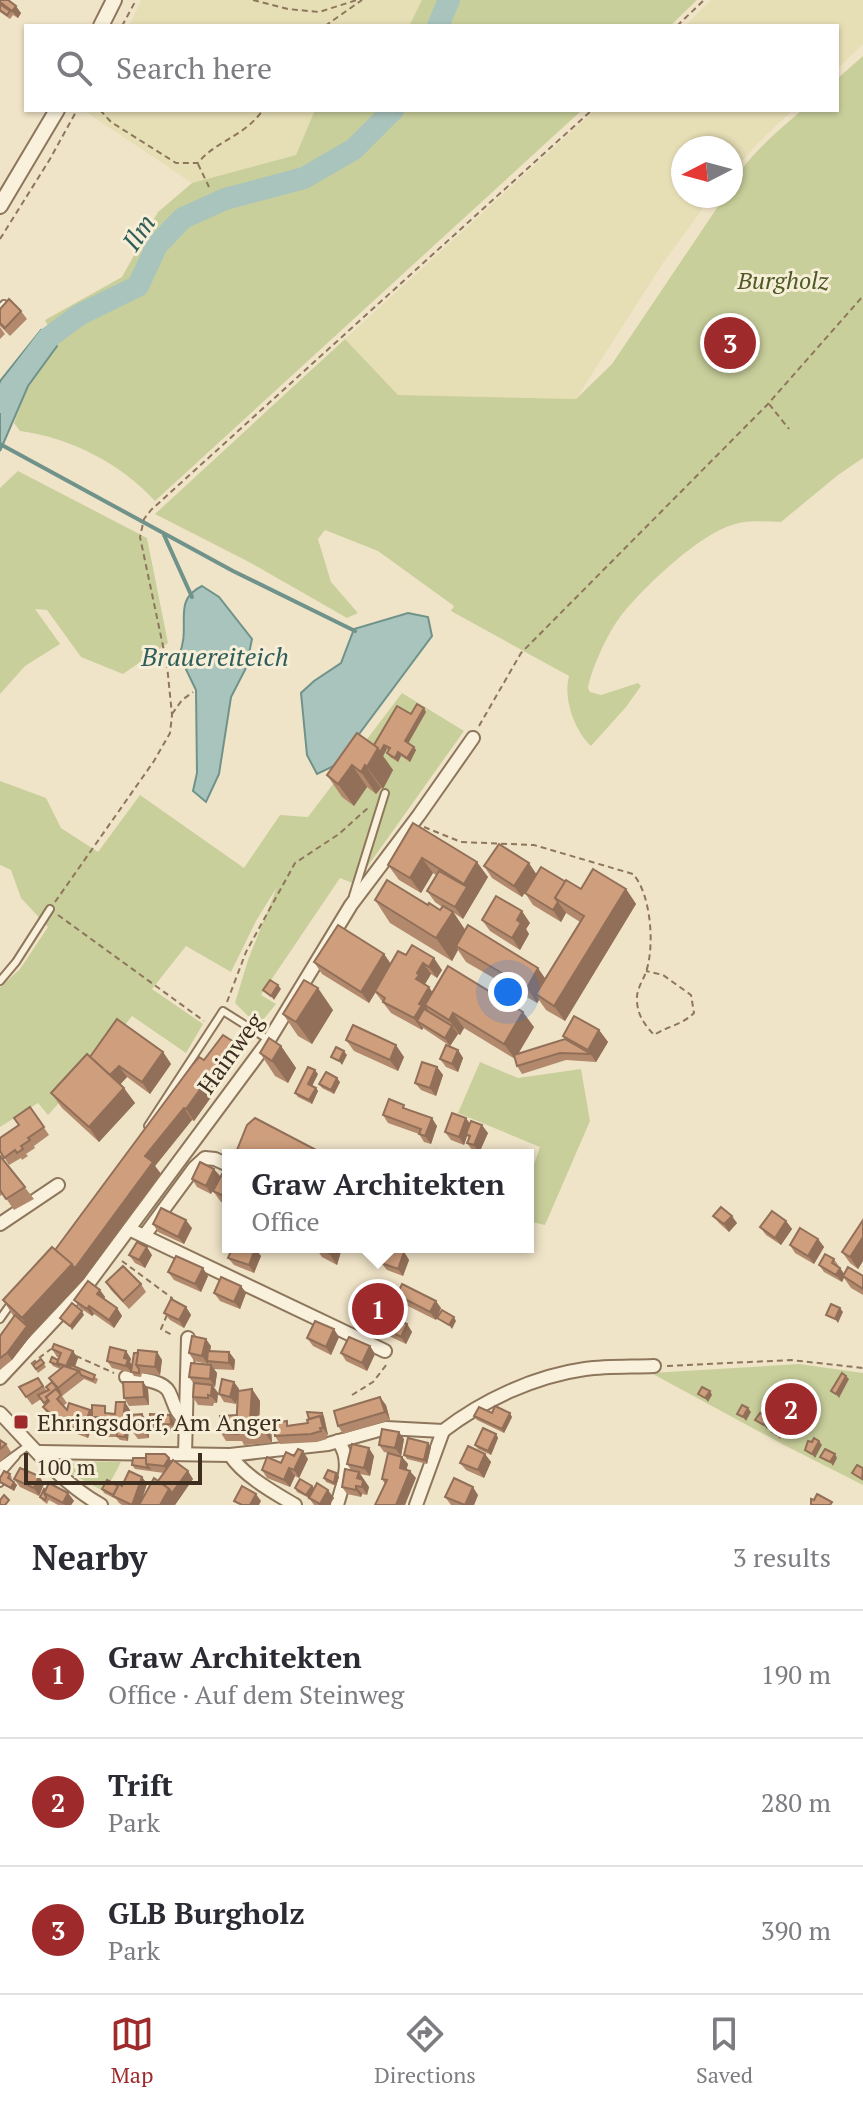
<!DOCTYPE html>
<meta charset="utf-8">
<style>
body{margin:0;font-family:"PT Serif",serif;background:#f2f2f3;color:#2b2b33}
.compass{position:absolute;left:671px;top:136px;width:72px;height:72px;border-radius:50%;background:#fff;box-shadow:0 2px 6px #0004;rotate:264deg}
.scale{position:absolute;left:24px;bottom:20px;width:178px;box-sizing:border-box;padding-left:8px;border:4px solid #3d2e20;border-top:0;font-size:22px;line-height:28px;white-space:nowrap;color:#3d2e20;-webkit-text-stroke:6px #f7eed8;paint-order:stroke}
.you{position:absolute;left:508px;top:992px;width:28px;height:28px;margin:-20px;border:6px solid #fff;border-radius:50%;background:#1a73e8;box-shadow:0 0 0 12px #1a73e833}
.badge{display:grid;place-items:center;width:52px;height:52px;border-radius:50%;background:#9e2a2b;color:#fff;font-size:26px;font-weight:700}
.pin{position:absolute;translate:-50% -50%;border:4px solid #fff;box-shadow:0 2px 8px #0006}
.popup{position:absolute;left:222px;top:1149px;width:312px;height:104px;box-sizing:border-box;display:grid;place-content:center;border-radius:0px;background:#fff;filter:drop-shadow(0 2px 6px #0005);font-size:26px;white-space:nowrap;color:#7c7c81}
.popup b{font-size:30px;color:#2b2b33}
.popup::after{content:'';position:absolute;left:50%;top:100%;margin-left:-16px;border:16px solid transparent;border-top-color:#fff}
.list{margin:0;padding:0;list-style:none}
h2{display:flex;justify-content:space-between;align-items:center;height:104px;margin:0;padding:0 32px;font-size:34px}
h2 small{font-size:26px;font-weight:400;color:#7c7c81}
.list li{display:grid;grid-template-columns:52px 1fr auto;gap:24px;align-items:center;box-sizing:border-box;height:128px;padding:0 32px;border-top:2px solid #e1e1e2}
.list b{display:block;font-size:30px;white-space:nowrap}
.list p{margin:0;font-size:26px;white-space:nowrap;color:#7c7c81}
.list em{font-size:26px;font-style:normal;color:#7c7c81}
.icon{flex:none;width:44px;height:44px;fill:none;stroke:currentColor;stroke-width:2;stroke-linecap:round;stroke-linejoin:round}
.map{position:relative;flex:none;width:863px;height:1505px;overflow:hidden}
.search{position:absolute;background:#fff;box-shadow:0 2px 6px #0004;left:24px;right:24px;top:24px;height:88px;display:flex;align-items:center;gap:20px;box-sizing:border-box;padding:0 28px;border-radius:0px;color:#7c7c81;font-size:30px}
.sheet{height:488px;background:#fff}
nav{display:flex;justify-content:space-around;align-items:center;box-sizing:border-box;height:112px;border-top:2px solid #e1e1e2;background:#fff;font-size:22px;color:#7c7c81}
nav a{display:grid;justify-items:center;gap:4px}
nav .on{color:#9e2a2b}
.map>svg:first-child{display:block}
.farmland{fill:#e6deb5}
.green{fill:#c9cf9b}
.water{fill:#a9c4bc;stroke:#6f938a;stroke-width:2}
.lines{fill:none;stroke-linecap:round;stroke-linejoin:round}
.stream{stroke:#6f938a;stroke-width:4}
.river{stroke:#a9c4bc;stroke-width:22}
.service-casing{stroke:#8d765c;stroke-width:10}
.minor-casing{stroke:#8d765c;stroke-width:16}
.tertiary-casing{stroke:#8d765c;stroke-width:18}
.path{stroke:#8d765c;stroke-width:2;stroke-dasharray:6 4;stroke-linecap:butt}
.service{stroke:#faf1dc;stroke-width:6}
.minor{stroke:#faf1dc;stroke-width:12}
.tertiary{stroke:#faf1dc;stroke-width:14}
.wall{fill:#b2896c}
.shaded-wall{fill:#916f58}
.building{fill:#cf9f7d;stroke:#916f58;stroke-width:2}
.poi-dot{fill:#9e2a2b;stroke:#f7eed8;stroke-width:3}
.labels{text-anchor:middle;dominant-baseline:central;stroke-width:6;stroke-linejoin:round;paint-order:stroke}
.park-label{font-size:24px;font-style:italic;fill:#4d5a26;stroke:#f7eed8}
.street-label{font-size:24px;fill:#3d2e20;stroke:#f7eed8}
.poi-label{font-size:24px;fill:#3d2e20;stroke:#f7eed8;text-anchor:start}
.water-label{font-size:26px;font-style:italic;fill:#2f5d5a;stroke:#f7eed8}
</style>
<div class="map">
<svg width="863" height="1505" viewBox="0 0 863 1505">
<rect width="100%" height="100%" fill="#f0e4c8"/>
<g class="farmland">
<path d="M 141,0 L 422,0 L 409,26 L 129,26 Z"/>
<path d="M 711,0 L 863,0 L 863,44 L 837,69 L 837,26 L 685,26 Z"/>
<path d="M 87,110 L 315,110 L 296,155 L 192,183 L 86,112 Z"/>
<path d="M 595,110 L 793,110 L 756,145 L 731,174 L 731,148 L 683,148 L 683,196 L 712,196 L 663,263 L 576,399 L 398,395 L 345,339 Z"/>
</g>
<g class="green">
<path d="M 422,0 L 697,0 L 670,26 L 409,26 Z"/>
<path d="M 863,56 L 863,458 L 838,475 L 781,522 C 763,522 749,519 732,525 C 698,535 639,591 618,620 C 607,635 591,670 588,688 L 590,692 L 601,695 L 638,683 L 641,686 L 626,707 L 591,746 C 574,730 563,698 569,676 L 451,611 L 454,606 L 378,551 L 325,530 L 318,539 L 331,582 L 358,613 L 347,618 L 249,562 L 155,514 L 345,339 L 398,395 L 576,399 L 612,364 L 725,196 L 731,196 C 731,168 782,128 802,110 L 837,110 L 837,79 Z"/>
<path d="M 315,110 L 582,110 L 155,501 C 120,463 71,438 20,431 L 14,423 L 28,386 L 57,346 L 45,320 L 122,277 L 158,212 L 192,183 L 296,155 Z"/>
<path d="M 18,471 L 147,538 L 168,643 L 123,674 L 81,657 L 47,610 L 35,609 L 60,644 L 25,666 L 0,694 L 0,488 Z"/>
<path d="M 402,693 L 464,731 L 355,884 L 340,878 L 261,995 L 276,1004 L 258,1026 L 235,1003 L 248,960 L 277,887 L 256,921 L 231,972 L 186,946 L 152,989 L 203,1024 L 186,1053 L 132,1016 L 98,1060 L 48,1115 L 38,1103 L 0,1127 L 0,987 L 20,969 L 48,927 L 21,898 L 11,870 L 0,865 L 0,781 L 46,798 L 61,828 L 98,852 L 140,795 L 244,868 L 280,815 L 308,817 Z"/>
<path d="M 480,1062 L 518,1078 L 581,1069 L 590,1121 L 545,1225 L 528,1221 L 528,1182 L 540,1147 L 458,1113 Z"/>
<path d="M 799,1364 L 863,1373 L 863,1485 L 784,1445 L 651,1373 Z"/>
<path d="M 76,1461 L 121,1462 L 105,1492 L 70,1473 L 69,1467 Z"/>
</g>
<g class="water">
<path d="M 41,330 L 57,346 L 28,386 L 0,451 L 0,381 Z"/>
<path d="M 202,586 L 219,597 L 252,639 L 246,668 L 231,697 L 219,774 L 206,802 L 193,791 L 197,773 L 196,690 L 179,655 C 192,626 171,601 202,586 Z"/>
<path d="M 408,613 L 428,617 L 432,636 L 336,765 L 317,774 L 307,755 L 301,693 L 314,681 L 341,663 L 354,629 Z"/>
</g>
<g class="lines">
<g class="stream">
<path d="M 0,444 L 233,571 L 355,631"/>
<path d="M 164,535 L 192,597"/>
</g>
<g class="river">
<path d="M 438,26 L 449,0"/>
<path d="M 0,402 L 48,338 L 79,315 L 138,286 L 157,245 L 183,218 L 225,199 L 304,178 L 354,149 L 393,110"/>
</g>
<defs>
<g id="service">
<path d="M 0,308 L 4,304"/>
<path d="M 353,896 L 385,793"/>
<path d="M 0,981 L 16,962 L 50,909"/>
<path d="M 148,1126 L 223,1011 L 269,1040"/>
<path d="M 0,1319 L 12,1302"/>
<path d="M 0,1466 L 29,1445"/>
<path d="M 0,1483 L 2,1472 L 16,1456"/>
</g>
<g id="minor">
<path d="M 0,1224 L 58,1185"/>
<path d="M 129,1229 L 385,1351"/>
<path d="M 144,1236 L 194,1168 L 205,1158 L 215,1159 L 228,1165"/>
<path d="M 126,1377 C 139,1379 163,1380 169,1392 C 175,1404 174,1411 185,1420"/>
<path d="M 0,1378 L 88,1284 L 269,1040 L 351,905 L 419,815 L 473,738"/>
<path d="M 0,1413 C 32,1446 61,1483 101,1505"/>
<path d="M 443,1431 C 483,1400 535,1376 585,1369 C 608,1366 631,1367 654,1366"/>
<path d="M 39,1452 L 230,1455 L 328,1444 L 386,1428 L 443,1431"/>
<path d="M 185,1454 L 188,1338"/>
<path d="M 230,1455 C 244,1476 273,1492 295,1505"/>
<path d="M 337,1505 C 343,1484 353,1460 338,1441"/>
<path d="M 416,1505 L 443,1431"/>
</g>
<g id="tertiary">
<path d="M 101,26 L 114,0"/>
<path d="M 0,206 L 57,110"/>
</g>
</defs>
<use href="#service" class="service-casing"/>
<use href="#minor" class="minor-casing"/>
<use href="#tertiary" class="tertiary-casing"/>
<g class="path">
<path d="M 253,0 L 288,9 L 319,12 L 357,0"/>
<path d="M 122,26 L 136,0"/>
<path d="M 325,26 L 362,0"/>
<path d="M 677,26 L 704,0"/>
<path d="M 100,110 L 111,122 L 176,163 L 198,163 C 215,141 244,137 263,110"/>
<path d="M 198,164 L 209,187"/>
<path d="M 0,239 L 50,159 L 77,110"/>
<path d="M 769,404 L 789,429"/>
<path d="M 172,714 L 182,700 L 193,692"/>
<path d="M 479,726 L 521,653 L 768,404 L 863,296"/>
<path d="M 424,827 L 461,842 L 534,845 L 633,874 C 651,894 655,946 646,972 C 642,983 636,989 637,1002 C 638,1016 645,1025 654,1035 C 668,1026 682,1025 694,1013 L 691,995 L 663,975 L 646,971"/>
<path d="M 55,902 L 154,761 L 170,733 L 172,715 L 167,665 L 140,537 L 144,519 L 151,510 L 592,110"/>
<path d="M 58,915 L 204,1021"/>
<path d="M 227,1002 L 246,952 L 295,863 L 339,834 L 370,806"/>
<path d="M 122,1261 L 172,1298 L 171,1301"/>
<path d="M 167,1315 L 161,1329 L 174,1336"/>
<path d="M 76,1356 L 114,1373"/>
<path d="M 31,1364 L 51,1349"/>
<path d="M 667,1366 L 791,1360 L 863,1368"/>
<path d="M 352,1395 L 373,1382 L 387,1364"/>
</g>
<use href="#service" class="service"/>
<use href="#minor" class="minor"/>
<use href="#tertiary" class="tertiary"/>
</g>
<g class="wall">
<path d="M 0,0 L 21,13 L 18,18 L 13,15 L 10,19 L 0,12 Z"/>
<path d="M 0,309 L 21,311 L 27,319 L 10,336 L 0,326 Z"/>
<path d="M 0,327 L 5,334 L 0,339 Z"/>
<path d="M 426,712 L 408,744 L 416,750 L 410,762 L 401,756 L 398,762 L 390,757 L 387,753 L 389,750 L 387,749 L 383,756 L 393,770 L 383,789 L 381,788 L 376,794 L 367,787 L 354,806 L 342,797 L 327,775 L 374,745 L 411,714 Z"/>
<path d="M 413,823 L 488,877 L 463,919 L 454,913 L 465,930 L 545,978 L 580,922 L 566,913 L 561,922 L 533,905 L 525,893 L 530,885 L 522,897 L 492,878 L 484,866 L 537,875 L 566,882 L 581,889 L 626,889 L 636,904 L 565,1021 L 546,1010 L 539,1000 L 537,1003 L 466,962 L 458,950 L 452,961 L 390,923 L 375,900 L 428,905 L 440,910 L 442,907 L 435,902 L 427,891 L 436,875 L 433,873 L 421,893 L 399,880 L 388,865 Z"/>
<path d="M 482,920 L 530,923 L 526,929 L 529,934 L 520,950 L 490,931 Z"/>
<path d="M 384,954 L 391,964 L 406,955 L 442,970 L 437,978 L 431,974 L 425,984 L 432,992 L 534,1027 L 518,1054 L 565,1039 L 563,1036 L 599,1030 L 608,1042 L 596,1062 L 566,1060 L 522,1074 L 517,1066 L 515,1059 L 464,1028 L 460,1035 L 458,1034 L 450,1046 L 423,1028 L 422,1030 L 391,1013 L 375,992 L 369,1003 L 322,974 L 314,962 Z"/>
<path d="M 333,1010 L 312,1044 L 298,1036 L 283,1014 Z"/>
<path d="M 346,1040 L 404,1057 L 398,1071 L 354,1051 Z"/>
<path d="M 281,1046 L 296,1068 L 288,1083 L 275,1076 L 260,1053 Z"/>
<path d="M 458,1050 L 463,1058 L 458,1072 L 446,1067 L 440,1059 Z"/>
<path d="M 163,1052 L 171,1064 L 150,1094 L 127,1077 L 120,1084 L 135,1103 L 99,1142 L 62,1108 L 51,1093 L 90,1057 Z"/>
<path d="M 242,1054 L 194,1121 L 192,1120 L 155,1166 L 161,1174 L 83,1280 L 32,1334 L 12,1360 L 0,1370 L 0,1336 L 14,1317 L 3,1300 L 55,1250 L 204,1060 Z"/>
<path d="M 437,1067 L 443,1075 L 436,1096 L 421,1090 L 415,1083 Z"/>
<path d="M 318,1074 L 312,1086 L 316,1088 L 318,1091 L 312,1104 L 298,1097 L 295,1093 Z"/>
<path d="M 340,1082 L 334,1094 L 322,1088 L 319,1084 Z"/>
<path d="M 30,1107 L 49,1135 L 34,1146 L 35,1148 L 26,1154 L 28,1156 L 22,1160 L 21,1158 L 9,1165 L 0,1151 Z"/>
<path d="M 407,1109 L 437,1126 L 431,1144 L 424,1142 L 419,1134 L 388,1123 L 383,1115 Z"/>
<path d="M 470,1124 L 488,1133 L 479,1153 L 472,1150 L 467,1143 L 469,1138 L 467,1136 L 464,1145 L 451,1140 L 445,1132 Z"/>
<path d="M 0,1156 L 34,1199 L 14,1210 L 3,1194 L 0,1196 Z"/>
<path d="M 220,1176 L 211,1194 L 197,1187 L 192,1179 Z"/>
<path d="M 228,1177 L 228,1205 L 221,1202 L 213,1191 Z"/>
<path d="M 713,1216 L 737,1223 L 729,1232 L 719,1223 Z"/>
<path d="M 863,1220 L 863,1261 L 858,1269 L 850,1263 L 842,1252 Z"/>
<path d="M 786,1221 L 792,1229 L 781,1245 L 766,1235 L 760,1227 Z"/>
<path d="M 153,1224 L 192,1228 L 184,1244 L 158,1232 Z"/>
<path d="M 818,1239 L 824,1247 L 814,1264 L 795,1253 L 790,1245 Z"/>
<path d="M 315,1247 L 350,1247 L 348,1251 L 342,1248 L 337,1265 L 322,1257 Z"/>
<path d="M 255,1249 L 261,1256 L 254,1273 L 234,1265 L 228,1258 Z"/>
<path d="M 404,1252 L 409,1260 L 403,1276 L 387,1270 L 381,1263 Z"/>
<path d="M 129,1255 L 152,1255 L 145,1268 L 135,1263 Z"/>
<path d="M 834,1259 L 844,1274 L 863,1276 L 863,1295 L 851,1288 L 844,1278 L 842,1282 L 824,1272 L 819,1265 Z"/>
<path d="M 168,1272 L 208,1276 L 201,1292 L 174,1280 Z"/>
<path d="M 106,1282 L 141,1284 L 146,1292 L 129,1309 L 111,1290 Z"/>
<path d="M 241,1286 L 246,1293 L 240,1309 L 220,1301 L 214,1293 Z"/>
<path d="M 100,1290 L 105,1297 L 104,1299 L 117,1308 L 122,1316 L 114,1328 L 94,1314 L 92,1316 L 80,1308 L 74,1300 Z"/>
<path d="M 397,1295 L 441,1308 L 436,1320 L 402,1303 Z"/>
<path d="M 362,1303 L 389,1308 L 384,1319 L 367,1311 Z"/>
<path d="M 186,1307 L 191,1315 L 184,1328 L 170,1320 L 164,1313 Z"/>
<path d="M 407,1324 L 412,1332 L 406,1344 L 387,1335 L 381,1327 Z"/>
<path d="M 339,1337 L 331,1355 L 313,1346 L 307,1338 Z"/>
<path d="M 211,1346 L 210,1351 L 229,1352 L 235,1360 L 234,1370 L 214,1369 L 217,1373 L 215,1387 L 214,1387 L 218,1393 L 217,1403 L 214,1403 L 213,1406 L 198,1405 L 193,1397 L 194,1384 L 189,1377 L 209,1365 L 208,1363 L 208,1364 L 194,1361 L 189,1353 Z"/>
<path d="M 370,1346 L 375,1354 L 367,1371 L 346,1361 L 341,1353 Z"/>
<path d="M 52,1349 L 78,1358 L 75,1366 L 98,1379 L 96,1384 L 84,1379 L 62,1396 L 67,1403 L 63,1406 L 67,1410 L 90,1410 L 92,1413 L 115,1414 L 130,1410 L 128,1441 L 120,1440 L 117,1437 L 104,1437 L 99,1429 L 99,1425 L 97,1425 L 94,1421 L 88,1438 L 66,1430 L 48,1415 L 43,1407 L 45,1405 L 41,1399 L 32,1405 L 19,1387 L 38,1378 L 47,1391 L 49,1390 L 60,1369 L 53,1366 L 50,1362 L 58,1360 L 59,1358 L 57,1357 Z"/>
<path d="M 126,1351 L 131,1359 L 130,1362 L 132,1365 L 138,1353 L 157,1352 L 162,1360 L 160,1375 L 142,1373 L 141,1377 L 134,1376 L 132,1373 L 112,1368 L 107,1361 Z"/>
<path d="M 41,1359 L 46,1367 L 38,1373 L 33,1365 Z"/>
<path d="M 143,1382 L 148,1389 L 149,1405 L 129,1406 L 124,1398 Z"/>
<path d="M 234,1382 L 239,1389 L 239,1391 L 252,1389 L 260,1401 L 259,1419 L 271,1430 L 272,1443 L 244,1445 L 242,1441 L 226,1441 L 221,1433 L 237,1415 L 238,1392 L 236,1404 L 224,1402 L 219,1394 Z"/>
<path d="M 386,1405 L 390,1420 L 343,1434 L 338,1426 Z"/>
<path d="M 322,1413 L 324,1417 L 328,1435 L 326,1436 L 327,1439 L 317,1442 L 280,1444 L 275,1436 L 290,1425 L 308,1423 Z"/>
<path d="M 492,1413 L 512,1417 L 504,1433 L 477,1420 L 474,1416 Z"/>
<path d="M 142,1414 L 148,1422 L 149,1438 L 138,1439 L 132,1431 Z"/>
<path d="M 176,1423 L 176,1432 L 155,1433 L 150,1425 Z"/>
<path d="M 496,1434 L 498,1438 L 491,1455 L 478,1449 L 475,1445 Z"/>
<path d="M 404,1439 L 401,1456 L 408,1464 L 406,1470 L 416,1478 L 385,1484 L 382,1479 L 388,1453 L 384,1452 L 379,1445 Z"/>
<path d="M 0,1440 L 6,1444 L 11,1452 L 0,1462 Z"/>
<path d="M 431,1447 L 427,1464 L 407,1459 L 404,1455 Z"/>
<path d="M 485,1454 L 491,1462 L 484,1478 L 466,1470 L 460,1463 Z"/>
<path d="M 294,1456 L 308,1459 L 299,1478 L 295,1476 L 290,1487 L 267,1478 L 262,1470 Z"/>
<path d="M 374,1456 L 370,1476 L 360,1474 L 369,1487 L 367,1495 L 362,1494 L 361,1497 L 347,1494 L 342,1487 L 351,1470 L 347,1464 Z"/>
<path d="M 169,1458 L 172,1462 L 193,1479 L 175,1505 L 122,1505 L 119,1503 L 116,1499 L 104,1493 L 102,1489 L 122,1486 L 142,1477 L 147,1484 L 142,1499 L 164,1473 L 135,1469 L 132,1465 Z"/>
<path d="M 336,1473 L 339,1477 L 336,1486 L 326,1482 L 324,1478 Z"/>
<path d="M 10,1474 L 12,1478 L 11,1480 L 17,1485 L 14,1491 L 0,1483 L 0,1478 Z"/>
<path d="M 39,1476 L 44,1484 L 39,1496 L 20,1487 L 14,1479 Z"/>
<path d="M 312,1486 L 314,1489 L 334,1498 L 329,1505 L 314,1505 L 309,1498 L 297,1492 L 295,1488 Z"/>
<path d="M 44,1489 L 68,1493 L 74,1501 L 71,1505 L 58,1505 L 49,1500 L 47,1504 L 43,1501 L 40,1497 Z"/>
<path d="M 478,1495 L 474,1505 L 451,1505 L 445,1497 Z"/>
</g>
<g class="shaded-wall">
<path d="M 16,6 L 21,13 L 18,18 L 12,11 Z"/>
<path d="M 424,708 L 426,712 L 407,745 L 405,741 Z"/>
<path d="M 384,745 L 387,749 L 383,756 L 393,770 L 383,789 L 367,767 L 378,748 Z"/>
<path d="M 414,747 L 416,750 L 410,762 L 407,758 Z"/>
<path d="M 398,752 L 401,756 L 398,762 L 395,758 Z"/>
<path d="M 352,765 L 367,787 L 354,806 L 338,784 Z"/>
<path d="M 365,765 L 381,788 L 376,794 L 361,772 Z"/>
<path d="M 422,858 L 433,873 L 421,893 L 410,878 Z"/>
<path d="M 477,862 L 488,877 L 463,919 L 455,907 L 467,887 L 464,884 Z"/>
<path d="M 529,863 L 537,875 L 522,897 L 514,886 Z"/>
<path d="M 626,889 L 636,904 L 565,1021 L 554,1006 Z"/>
<path d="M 558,902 L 566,913 L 561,922 L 553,910 Z"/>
<path d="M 522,911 L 530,923 L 526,929 L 529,934 L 520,950 L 512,938 L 517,920 Z"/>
<path d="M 453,912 L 468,934 L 456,946 L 458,950 L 452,961 L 436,938 Z"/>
<path d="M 384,954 L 392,966 L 369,1003 L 361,992 Z"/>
<path d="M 434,958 L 442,970 L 437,978 L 429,967 Z"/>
<path d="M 423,963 L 431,974 L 425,984 L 427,986 L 416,979 L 417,973 Z"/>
<path d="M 538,968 L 549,984 L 536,994 L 539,1000 L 537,1003 L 527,988 Z"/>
<path d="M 278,985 L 281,989 L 274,1000 L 271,996 Z"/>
<path d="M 429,987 L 437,999 L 425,1005 L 429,1012 L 417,1021 L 423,1028 L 422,1030 L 414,1018 L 419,1004 Z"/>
<path d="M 318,988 L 333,1010 L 312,1044 L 296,1022 Z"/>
<path d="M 523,1012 L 534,1027 L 515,1059 L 504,1044 Z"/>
<path d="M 453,1013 L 464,1028 L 460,1035 L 449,1020 Z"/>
<path d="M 452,1026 L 458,1034 L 450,1046 L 445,1038 Z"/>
<path d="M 599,1030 L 608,1042 L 596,1062 L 588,1050 Z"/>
<path d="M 234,1042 L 242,1054 L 194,1121 L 186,1109 Z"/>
<path d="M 396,1045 L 404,1057 L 398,1071 L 390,1060 Z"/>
<path d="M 281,1046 L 296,1068 L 288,1083 L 272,1061 Z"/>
<path d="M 458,1050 L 463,1058 L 458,1072 L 452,1064 Z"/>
<path d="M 344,1051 L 347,1055 L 342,1065 L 339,1061 Z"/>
<path d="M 163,1052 L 171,1064 L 150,1094 L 142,1082 Z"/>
<path d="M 119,1066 L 127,1077 L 118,1087 L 110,1076 Z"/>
<path d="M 437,1067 L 443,1075 L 436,1096 L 430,1088 Z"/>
<path d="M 315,1070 L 318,1074 L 311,1088 L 308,1084 Z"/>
<path d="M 337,1078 L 340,1082 L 334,1094 L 331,1090 Z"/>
<path d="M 124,1088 L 135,1103 L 99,1142 L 89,1127 Z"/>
<path d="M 316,1088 L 318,1091 L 312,1104 L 309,1100 Z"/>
<path d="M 184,1108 L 192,1120 L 155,1166 L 161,1174 L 83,1280 L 32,1334 L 12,1360 L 7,1353 L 27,1326 L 22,1318 L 145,1156 Z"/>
<path d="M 432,1118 L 437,1126 L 431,1144 L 425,1136 Z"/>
<path d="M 466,1118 L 471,1125 L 464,1145 L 459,1137 Z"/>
<path d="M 482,1125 L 488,1133 L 479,1153 L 474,1145 Z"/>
<path d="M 214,1169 L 220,1176 L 211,1194 L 206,1186 Z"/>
<path d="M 732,1216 L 737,1223 L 729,1232 L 724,1224 Z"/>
<path d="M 186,1220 L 192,1228 L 184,1244 L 178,1237 Z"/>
<path d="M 786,1221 L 792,1229 L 781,1245 L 775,1238 Z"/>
<path d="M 863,1237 L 863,1261 L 858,1269 L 850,1257 Z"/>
<path d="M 818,1239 L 824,1247 L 814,1264 L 808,1256 Z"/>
<path d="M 147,1247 L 152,1255 L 145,1268 L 139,1260 Z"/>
<path d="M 330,1247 L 342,1248 L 337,1265 L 329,1253 Z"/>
<path d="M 255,1249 L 261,1256 L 254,1273 L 249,1265 Z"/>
<path d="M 404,1252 L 409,1260 L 403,1276 L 398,1269 Z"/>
<path d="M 203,1268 L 208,1276 L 201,1292 L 195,1284 Z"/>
<path d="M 840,1268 L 845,1275 L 842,1282 L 836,1275 Z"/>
<path d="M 241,1286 L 246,1293 L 240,1309 L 234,1302 Z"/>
<path d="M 100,1290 L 105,1297 L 102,1302 L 97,1294 Z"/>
<path d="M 383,1300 L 389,1308 L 384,1319 L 378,1311 Z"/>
<path d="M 436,1301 L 441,1308 L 436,1320 L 430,1312 Z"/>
<path d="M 89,1306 L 94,1314 L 92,1316 L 87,1309 Z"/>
<path d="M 186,1307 L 191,1315 L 184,1328 L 179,1320 Z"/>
<path d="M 117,1308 L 122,1316 L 114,1328 L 109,1320 Z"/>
<path d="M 840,1308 L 843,1312 L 838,1323 L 835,1319 Z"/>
<path d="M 82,1311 L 84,1315 L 72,1330 L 70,1326 Z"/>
<path d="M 454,1317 L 456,1321 L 452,1329 L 449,1325 Z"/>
<path d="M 407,1324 L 412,1332 L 406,1344 L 401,1337 Z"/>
<path d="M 334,1329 L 339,1337 L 331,1355 L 326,1347 Z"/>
<path d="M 206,1339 L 211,1346 L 208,1364 L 202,1356 Z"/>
<path d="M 370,1346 L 375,1354 L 367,1371 L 362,1363 Z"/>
<path d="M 73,1351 L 78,1358 L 73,1372 L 66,1366 Z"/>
<path d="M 126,1351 L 131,1359 L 130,1362 L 133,1367 L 132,1373 L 126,1366 L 124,1358 Z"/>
<path d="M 157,1352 L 162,1360 L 160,1375 L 155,1367 Z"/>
<path d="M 229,1352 L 235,1360 L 234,1370 L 229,1363 Z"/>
<path d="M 211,1365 L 217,1373 L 215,1387 L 210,1379 Z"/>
<path d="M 846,1376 L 849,1379 L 839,1398 L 836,1394 Z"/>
<path d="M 143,1382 L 148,1389 L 149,1405 L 144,1397 Z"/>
<path d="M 234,1382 L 239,1389 L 236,1404 L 230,1397 Z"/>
<path d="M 212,1385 L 218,1393 L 217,1403 L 211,1396 Z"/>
<path d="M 252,1389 L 260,1401 L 259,1431 L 250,1420 Z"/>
<path d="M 710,1391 L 712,1395 L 708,1402 L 705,1398 Z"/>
<path d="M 380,1397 L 386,1405 L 390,1420 L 385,1412 Z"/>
<path d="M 125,1402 L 130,1410 L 128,1441 L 125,1437 L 126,1425 L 123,1421 Z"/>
<path d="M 748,1408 L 751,1412 L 746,1421 L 743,1417 Z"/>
<path d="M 90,1410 L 95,1417 L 92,1417 L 94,1421 L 88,1438 L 83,1430 Z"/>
<path d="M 322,1413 L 324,1417 L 328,1435 L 323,1428 L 320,1416 Z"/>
<path d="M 510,1413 L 512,1417 L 504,1433 L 502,1429 Z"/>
<path d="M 142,1414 L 148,1422 L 149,1438 L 143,1431 Z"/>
<path d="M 170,1415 L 176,1423 L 176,1432 L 171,1424 Z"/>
<path d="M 768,1417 L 771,1421 L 767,1429 L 764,1425 Z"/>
<path d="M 263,1418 L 271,1430 L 272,1443 L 264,1431 Z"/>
<path d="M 783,1423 L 786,1427 L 780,1439 L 777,1435 Z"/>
<path d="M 399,1432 L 404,1439 L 401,1456 L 395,1448 Z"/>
<path d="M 496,1434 L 498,1438 L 491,1455 L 488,1451 Z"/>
<path d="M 819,1441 L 822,1445 L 815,1458 L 812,1454 Z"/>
<path d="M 428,1443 L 431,1447 L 427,1464 L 424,1460 Z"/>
<path d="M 369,1448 L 374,1456 L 370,1476 L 364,1468 Z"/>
<path d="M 303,1451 L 308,1459 L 299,1478 L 294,1470 Z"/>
<path d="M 485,1454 L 491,1462 L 484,1478 L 478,1470 Z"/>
<path d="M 835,1454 L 837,1458 L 833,1466 L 830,1462 Z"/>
<path d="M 402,1457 L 408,1464 L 405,1476 L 400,1468 Z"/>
<path d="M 169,1458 L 174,1465 L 169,1474 L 164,1466 Z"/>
<path d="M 289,1468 L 295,1476 L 290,1487 L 284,1480 Z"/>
<path d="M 188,1471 L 193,1479 L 175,1505 L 160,1505 L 169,1489 Z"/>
<path d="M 410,1471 L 416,1478 L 405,1505 L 396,1505 Z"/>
<path d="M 359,1472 L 369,1487 L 367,1495 L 357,1478 Z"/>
<path d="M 336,1473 L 339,1477 L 336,1486 L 334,1483 Z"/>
<path d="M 39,1476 L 44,1484 L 39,1496 L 34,1488 Z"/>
<path d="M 142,1477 L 147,1484 L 140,1505 L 132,1505 Z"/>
<path d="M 14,1482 L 17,1485 L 14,1491 L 11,1488 Z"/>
<path d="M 312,1486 L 315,1489 L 309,1499 L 306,1495 Z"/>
<path d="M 356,1486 L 362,1494 L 361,1497 L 356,1490 Z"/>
<path d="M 473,1487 L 478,1495 L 474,1505 L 465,1505 Z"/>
<path d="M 328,1490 L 334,1498 L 329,1505 L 320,1505 Z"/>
<path d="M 68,1493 L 74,1501 L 71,1505 L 65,1505 L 63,1503 Z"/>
<path d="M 256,1494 L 261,1501 L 259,1505 L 250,1505 Z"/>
</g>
<g class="building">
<path d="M 0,0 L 8,0 L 16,6 L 12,11 L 0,2 Z"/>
<path d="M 0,4 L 10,11 L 7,15 L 0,10 Z"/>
<path d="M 9,299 L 21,311 L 5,328 L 0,323 L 0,309 Z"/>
<path d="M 417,704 L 424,708 L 405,741 L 414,747 L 407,758 L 398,752 L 395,758 L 387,753 L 390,748 L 384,745 L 380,752 L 374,745 L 397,706 L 411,714 Z"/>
<path d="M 357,733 L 378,748 L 367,767 L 365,765 L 361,772 L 352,765 L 338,784 L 327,775 Z"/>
<path d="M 413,823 L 477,862 L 464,884 L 422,858 L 410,878 L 388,865 Z"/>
<path d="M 499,844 L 529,863 L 514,886 L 484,866 Z"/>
<path d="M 541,867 L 566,882 L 555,898 L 558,902 L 553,910 L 525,893 Z"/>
<path d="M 593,869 L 626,889 L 554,1006 L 536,994 L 584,916 L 555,898 L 566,880 L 581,889 Z"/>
<path d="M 439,871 L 467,887 L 455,907 L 427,891 Z"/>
<path d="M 387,880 L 428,905 L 429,903 L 440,910 L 443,906 L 453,912 L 436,938 L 375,900 Z"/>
<path d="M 496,896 L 522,911 L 517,920 L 521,923 L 512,938 L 482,920 Z"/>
<path d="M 338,925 L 384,954 L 361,992 L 314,962 Z"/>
<path d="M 468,925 L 538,968 L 527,988 L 456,946 Z"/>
<path d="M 412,945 L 434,958 L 429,967 L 423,963 L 417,973 L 419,975 L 416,979 L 429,987 L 419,1004 L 422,1005 L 414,1018 L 383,1002 L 385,998 L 375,991 L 398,951 L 406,955 Z"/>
<path d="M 448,966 L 523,1012 L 504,1044 L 453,1013 L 449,1020 L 425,1005 Z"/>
<path d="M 270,980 L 278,985 L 271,996 L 263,990 Z"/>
<path d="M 304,980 L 318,988 L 296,1022 L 283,1014 Z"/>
<path d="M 424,1009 L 452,1026 L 445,1038 L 417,1021 Z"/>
<path d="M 574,1016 L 599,1030 L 588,1050 L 563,1036 Z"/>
<path d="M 117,1019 L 163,1052 L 142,1082 L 119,1066 L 110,1075 L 90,1057 Z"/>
<path d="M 353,1025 L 396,1045 L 390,1060 L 346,1040 Z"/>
<path d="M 223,1035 L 234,1042 L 186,1109 L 184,1108 L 145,1156 L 153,1162 L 75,1268 L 55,1250 L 193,1064 L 199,1057 L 204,1060 Z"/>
<path d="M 269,1038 L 281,1046 L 272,1061 L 260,1053 Z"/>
<path d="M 565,1039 L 591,1054 L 560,1053 L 517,1066 L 514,1055 Z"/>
<path d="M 446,1045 L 458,1050 L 452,1064 L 440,1059 Z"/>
<path d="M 336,1047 L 344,1051 L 339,1061 L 331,1057 Z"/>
<path d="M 87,1054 L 124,1088 L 89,1127 L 51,1093 Z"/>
<path d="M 422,1062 L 437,1067 L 430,1088 L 415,1083 Z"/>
<path d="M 308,1067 L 315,1070 L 308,1084 L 316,1088 L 309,1100 L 295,1093 Z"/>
<path d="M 326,1072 L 337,1078 L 331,1090 L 319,1084 Z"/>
<path d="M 389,1099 L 404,1105 L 403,1108 L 432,1118 L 425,1136 L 419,1134 L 421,1129 L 383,1115 Z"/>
<path d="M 30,1107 L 44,1127 L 28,1138 L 30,1140 L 21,1146 L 23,1149 L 17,1153 L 15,1150 L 4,1158 L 0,1151 L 0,1138 L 19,1125 L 14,1118 Z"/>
<path d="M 452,1113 L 466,1118 L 459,1137 L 445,1132 Z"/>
<path d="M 255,1118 L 320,1152 L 319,1155 L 249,1155 L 237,1150 L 247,1125 Z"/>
<path d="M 471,1121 L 482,1125 L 474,1145 L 467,1143 L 470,1136 L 466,1134 Z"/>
<path d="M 437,1150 L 446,1155 L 435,1155 Z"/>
<path d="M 0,1156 L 25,1187 L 6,1199 L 0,1190 Z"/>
<path d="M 200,1162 L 214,1169 L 206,1186 L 192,1179 Z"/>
<path d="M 222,1174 L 228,1177 L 228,1198 L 213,1191 Z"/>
<path d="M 721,1207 L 732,1216 L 724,1224 L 713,1216 Z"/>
<path d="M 161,1208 L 186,1220 L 178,1237 L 153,1224 Z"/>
<path d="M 772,1211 L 786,1221 L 775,1238 L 760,1227 Z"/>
<path d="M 863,1220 L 863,1237 L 850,1257 L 842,1252 Z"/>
<path d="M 800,1228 L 818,1239 L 808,1256 L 790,1245 Z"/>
<path d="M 137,1242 L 147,1247 L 139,1260 L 129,1255 Z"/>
<path d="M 52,1247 L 72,1264 L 22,1318 L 3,1300 Z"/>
<path d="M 233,1247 L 251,1247 L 255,1249 L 249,1265 L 228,1258 Z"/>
<path d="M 316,1247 L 330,1247 L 329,1253 Z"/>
<path d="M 387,1247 L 404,1252 L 398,1269 L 381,1263 Z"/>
<path d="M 825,1254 L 834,1259 L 832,1263 L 840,1268 L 836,1275 L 819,1265 Z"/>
<path d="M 176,1256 L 203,1268 L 195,1284 L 168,1272 Z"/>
<path d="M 123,1266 L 141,1284 L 123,1301 L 106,1282 Z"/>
<path d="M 848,1267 L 863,1276 L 863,1289 L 843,1276 Z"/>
<path d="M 221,1277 L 241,1286 L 234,1302 L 214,1293 Z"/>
<path d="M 88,1281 L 100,1290 L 97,1294 L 117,1308 L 109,1320 L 89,1306 L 87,1309 L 74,1300 Z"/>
<path d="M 402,1284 L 436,1301 L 430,1312 L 397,1295 Z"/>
<path d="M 367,1292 L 383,1300 L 378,1311 L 362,1303 Z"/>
<path d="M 171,1299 L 186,1307 L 179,1320 L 164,1313 Z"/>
<path d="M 72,1303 L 82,1311 L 70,1326 L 60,1318 Z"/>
<path d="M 831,1304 L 840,1308 L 835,1319 L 826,1315 Z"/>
<path d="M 442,1310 L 454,1317 L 449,1325 L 437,1318 Z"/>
<path d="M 15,1315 L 27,1326 L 7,1353 L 0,1358 L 0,1336 Z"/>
<path d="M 387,1315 L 407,1324 L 401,1337 L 381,1327 Z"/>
<path d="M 315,1321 L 334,1329 L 326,1347 L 307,1338 Z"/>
<path d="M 192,1336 L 206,1339 L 202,1356 L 189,1353 Z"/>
<path d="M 349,1337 L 370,1346 L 362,1363 L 341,1353 Z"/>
<path d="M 54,1344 L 73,1351 L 66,1366 L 57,1363 L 61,1353 L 52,1349 Z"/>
<path d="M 110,1347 L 126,1351 L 124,1358 L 128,1359 L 126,1366 L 107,1361 Z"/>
<path d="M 138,1350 L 157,1352 L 155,1367 L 136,1365 Z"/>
<path d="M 208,1351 L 229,1352 L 229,1363 L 207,1361 Z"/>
<path d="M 134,1353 L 138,1353 L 136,1365 L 139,1369 L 139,1373 L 131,1372 Z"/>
<path d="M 52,1357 L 58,1360 L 57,1363 L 60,1366 L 50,1362 Z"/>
<path d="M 41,1359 L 44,1363 L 36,1369 L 33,1365 Z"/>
<path d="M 191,1363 L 211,1365 L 210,1379 L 189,1377 Z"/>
<path d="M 71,1365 L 95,1375 L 93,1380 L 81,1375 L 79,1371 L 70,1368 Z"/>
<path d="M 64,1366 L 79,1371 L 58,1388 L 49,1378 Z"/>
<path d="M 842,1373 L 846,1376 L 836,1394 L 831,1391 Z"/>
<path d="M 38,1378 L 43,1386 L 26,1397 L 19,1387 Z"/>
<path d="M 222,1379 L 234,1382 L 230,1397 L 219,1394 Z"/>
<path d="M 52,1382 L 60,1392 L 59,1393 L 56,1389 L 46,1397 L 48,1400 L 44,1403 L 38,1395 L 49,1390 L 46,1387 Z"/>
<path d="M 123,1382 L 143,1382 L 144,1397 L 124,1398 Z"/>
<path d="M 194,1383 L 212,1385 L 211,1396 L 208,1395 L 208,1398 L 193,1397 Z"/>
<path d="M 702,1387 L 710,1391 L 705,1398 L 698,1394 Z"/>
<path d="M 56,1389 L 61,1395 L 57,1399 L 67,1410 L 69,1403 L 90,1410 L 83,1430 L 61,1423 L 43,1407 L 49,1401 L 46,1397 Z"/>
<path d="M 252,1389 L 250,1420 L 263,1418 L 264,1431 L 236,1433 L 238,1391 Z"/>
<path d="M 380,1397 L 385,1412 L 338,1426 L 334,1411 Z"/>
<path d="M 116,1402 L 125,1402 L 123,1421 L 114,1421 L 114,1430 L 99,1429 L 99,1417 L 92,1417 L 92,1405 L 105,1406 L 105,1413 L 115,1414 Z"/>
<path d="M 742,1405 L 748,1408 L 743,1417 L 737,1414 Z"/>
<path d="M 495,1406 L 510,1413 L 502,1429 L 474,1416 L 479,1407 L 492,1413 Z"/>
<path d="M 307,1412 L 322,1413 L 323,1420 L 320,1416 L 309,1419 Z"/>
<path d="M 760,1413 L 768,1417 L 764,1425 L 755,1420 Z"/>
<path d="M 142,1414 L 143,1431 L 132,1431 L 131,1415 Z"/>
<path d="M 150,1414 L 170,1415 L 171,1424 L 150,1425 Z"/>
<path d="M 237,1415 L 236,1433 L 239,1434 L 221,1433 L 220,1416 Z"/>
<path d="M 320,1416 L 323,1428 L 320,1428 L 321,1431 L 311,1434 L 275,1436 L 274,1423 L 287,1421 L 287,1426 L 308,1423 L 307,1420 Z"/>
<path d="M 778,1421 L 783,1423 L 777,1435 L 772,1432 Z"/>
<path d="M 117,1425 L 126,1425 L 125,1437 L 117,1436 Z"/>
<path d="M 483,1428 L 496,1434 L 488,1451 L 475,1445 Z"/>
<path d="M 382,1429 L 399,1432 L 395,1448 L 379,1445 Z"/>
<path d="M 408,1438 L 428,1443 L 424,1460 L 404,1455 Z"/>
<path d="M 814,1438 L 819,1441 L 812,1454 L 805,1450 L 808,1441 L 812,1442 Z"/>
<path d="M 0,1440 L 6,1444 L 0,1449 Z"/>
<path d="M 352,1444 L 369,1448 L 364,1468 L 347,1464 Z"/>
<path d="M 468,1446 L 485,1454 L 478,1470 L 460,1463 Z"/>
<path d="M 298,1449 L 303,1451 L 294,1470 L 289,1468 L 284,1480 L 262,1470 L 267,1457 L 281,1463 L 286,1452 L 294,1456 Z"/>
<path d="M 825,1449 L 835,1454 L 830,1462 L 820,1457 Z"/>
<path d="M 388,1453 L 402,1457 L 400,1468 L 410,1471 L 396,1505 L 375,1505 L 387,1480 L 382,1479 Z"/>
<path d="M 146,1454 L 165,1454 L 169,1458 L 164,1466 L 146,1464 Z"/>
<path d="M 133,1458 L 146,1458 L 146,1464 L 149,1468 L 132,1465 Z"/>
<path d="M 173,1460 L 188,1471 L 172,1493 L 169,1489 L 158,1481 Z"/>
<path d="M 857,1465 L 863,1468 L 862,1479 L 852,1473 Z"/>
<path d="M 20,1468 L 39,1476 L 34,1488 L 14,1479 Z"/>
<path d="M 345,1469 L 359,1472 L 357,1478 L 363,1480 L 362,1487 L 356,1486 L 356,1490 L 342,1487 Z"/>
<path d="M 328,1470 L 336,1473 L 334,1483 L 324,1478 Z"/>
<path d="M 4,1471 L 10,1474 L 8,1478 L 14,1482 L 11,1488 L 0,1482 L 0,1478 Z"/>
<path d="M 129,1471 L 142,1477 L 132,1505 L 113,1496 L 119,1484 L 122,1486 Z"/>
<path d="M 154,1478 L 169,1489 L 160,1505 L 139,1505 Z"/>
<path d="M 454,1478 L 473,1487 L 465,1505 L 445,1497 Z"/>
<path d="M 300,1479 L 312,1486 L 306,1495 L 295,1488 Z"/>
<path d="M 107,1480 L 118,1486 L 113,1495 L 102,1489 Z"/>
<path d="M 49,1483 L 68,1493 L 63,1503 L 44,1493 Z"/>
<path d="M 317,1483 L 328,1490 L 320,1504 L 309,1498 Z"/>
<path d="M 242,1486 L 256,1494 L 250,1505 L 242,1505 L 234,1501 Z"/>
<path d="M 44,1489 L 45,1490 L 44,1493 L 46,1497 L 45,1500 L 40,1497 Z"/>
<path d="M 817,1494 L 832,1502 L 830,1505 L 811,1505 L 811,1499 L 814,1500 Z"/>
<path d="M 4,1495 L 9,1500 L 5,1505 L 0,1505 L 0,1500 Z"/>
</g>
<rect class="poi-dot" x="13" y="1414" width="16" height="16" rx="4"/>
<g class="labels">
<g class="park-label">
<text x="783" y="280">Burgholz</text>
</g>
<g class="street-label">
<text transform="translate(230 1053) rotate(-54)">Hainweg</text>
</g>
<g class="poi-label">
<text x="37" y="1422">Ehringsdorf, Am Anger</text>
</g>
<g class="water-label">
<text transform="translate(138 232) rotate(-56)">Ilm</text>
<text x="215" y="656">Brauereiteich</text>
</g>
</g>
</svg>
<svg class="compass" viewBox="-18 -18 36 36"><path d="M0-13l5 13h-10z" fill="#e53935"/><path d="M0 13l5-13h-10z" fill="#7c7c81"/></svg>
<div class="scale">100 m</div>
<div class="you"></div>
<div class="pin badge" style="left:378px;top:1309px">1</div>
<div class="popup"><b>Graw Architekten</b>Office</div>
<div class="pin badge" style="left:791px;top:1409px">2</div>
<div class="pin badge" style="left:730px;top:343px">3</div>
<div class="search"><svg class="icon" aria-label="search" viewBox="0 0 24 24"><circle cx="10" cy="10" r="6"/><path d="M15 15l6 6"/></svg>Search here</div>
</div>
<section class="sheet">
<h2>Nearby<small>3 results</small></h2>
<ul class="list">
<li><span class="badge">1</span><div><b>Graw Architekten</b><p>Office · Auf dem Steinweg</p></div><em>190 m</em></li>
<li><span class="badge">2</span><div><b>Trift</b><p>Park</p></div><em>280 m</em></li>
<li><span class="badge">3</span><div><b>GLB Burgholz</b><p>Park</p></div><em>390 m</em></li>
</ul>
</section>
<nav>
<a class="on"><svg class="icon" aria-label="map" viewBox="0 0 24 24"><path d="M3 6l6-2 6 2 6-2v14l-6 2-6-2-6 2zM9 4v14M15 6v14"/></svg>Map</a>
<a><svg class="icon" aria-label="directions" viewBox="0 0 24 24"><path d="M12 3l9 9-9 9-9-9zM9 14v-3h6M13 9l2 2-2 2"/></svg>Directions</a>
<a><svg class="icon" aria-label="saved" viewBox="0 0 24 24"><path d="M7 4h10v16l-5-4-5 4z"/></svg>Saved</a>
</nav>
